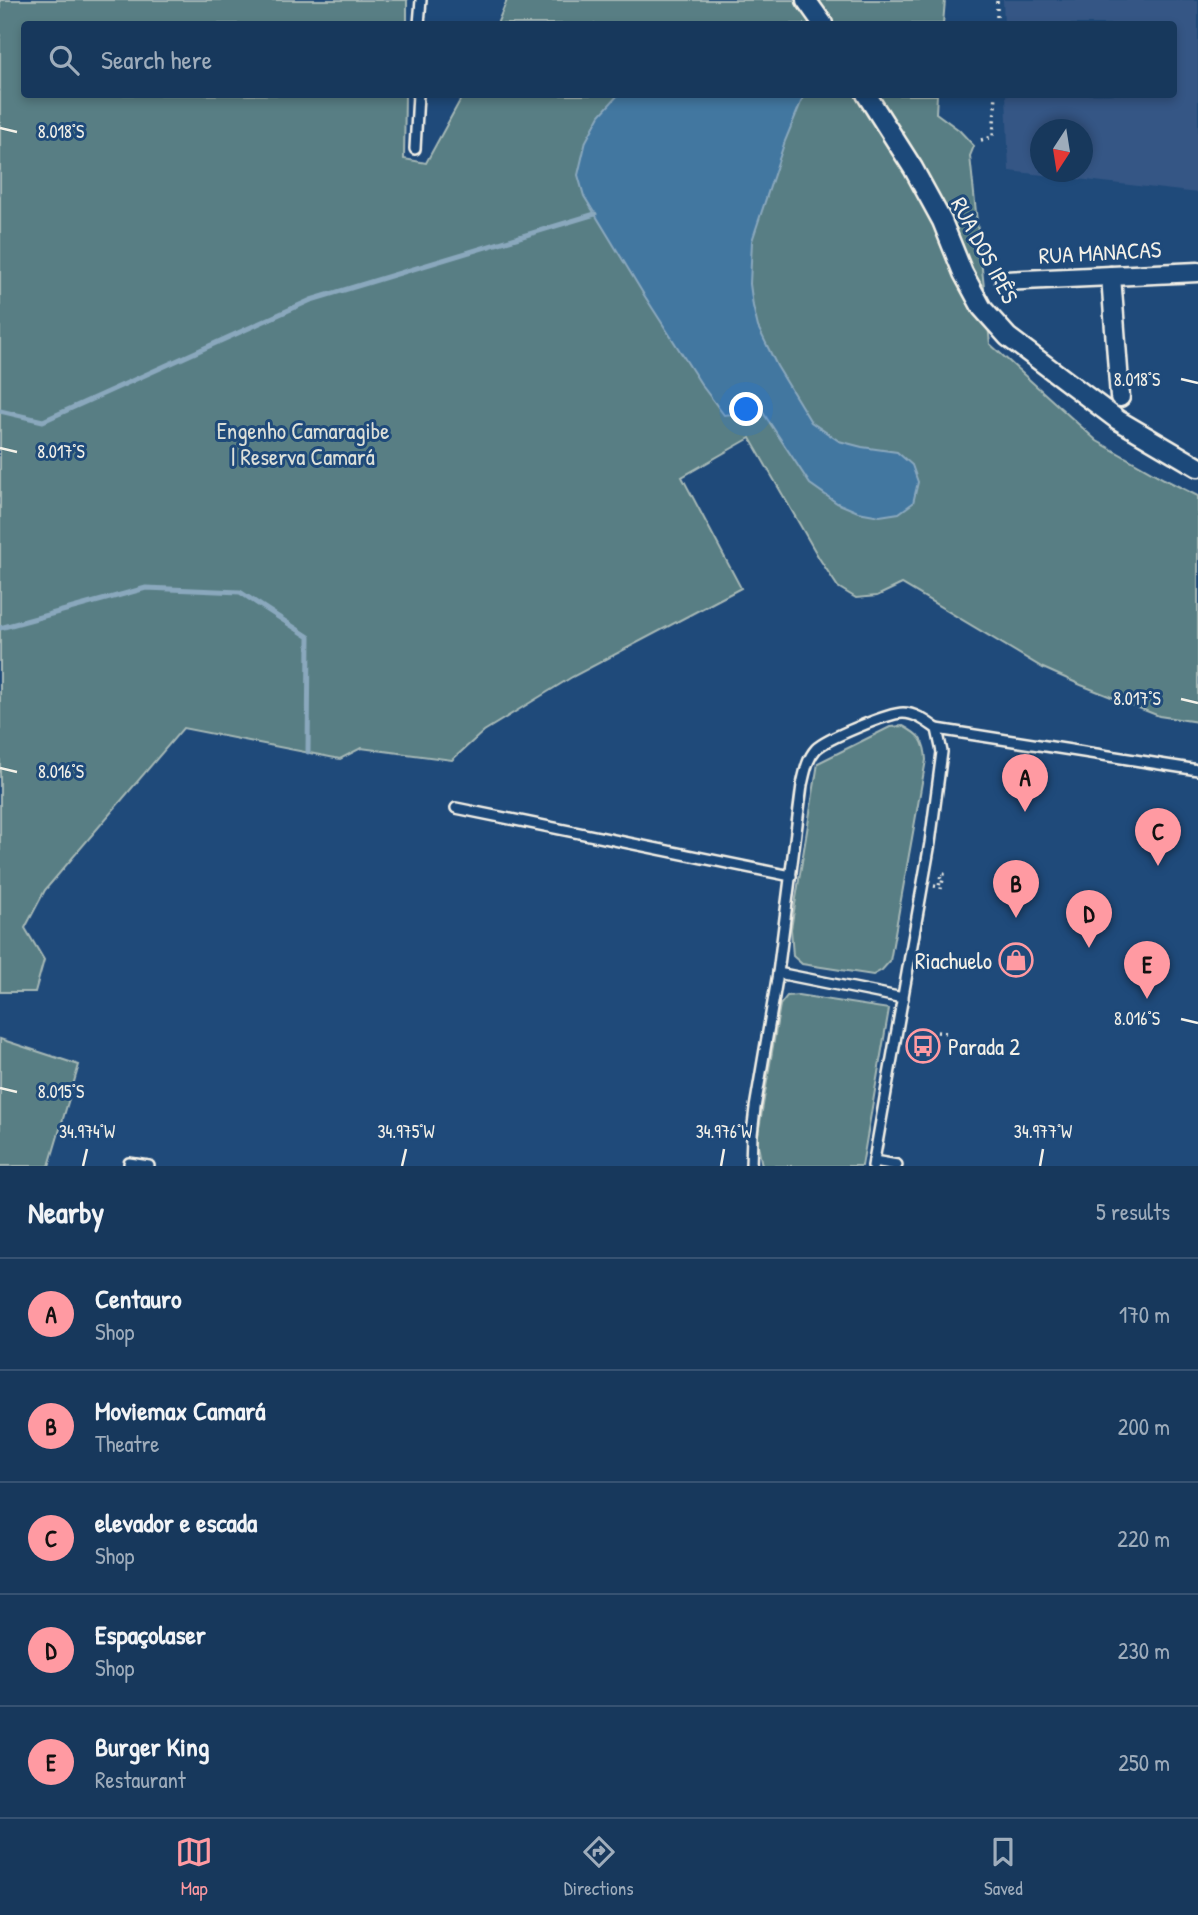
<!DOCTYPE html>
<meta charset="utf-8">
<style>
body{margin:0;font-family:"Patrick Hand",sans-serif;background:#244365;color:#f1f3f6}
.compass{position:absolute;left:1030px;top:119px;width:63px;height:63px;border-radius:50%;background:#17385c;box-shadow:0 4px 10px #0003;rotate:192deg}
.you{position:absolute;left:747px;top:410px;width:24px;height:24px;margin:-18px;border:5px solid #fff;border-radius:50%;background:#1a73e8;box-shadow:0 0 0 10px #1a73e833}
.badge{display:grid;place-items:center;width:46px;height:46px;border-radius:50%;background:#ff9aa2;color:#111;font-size:23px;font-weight:700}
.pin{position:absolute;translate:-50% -58px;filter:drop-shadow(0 2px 4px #0008)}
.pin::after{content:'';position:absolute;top:37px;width:24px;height:21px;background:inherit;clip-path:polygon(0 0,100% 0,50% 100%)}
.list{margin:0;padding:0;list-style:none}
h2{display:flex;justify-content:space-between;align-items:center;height:91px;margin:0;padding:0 28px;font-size:30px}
h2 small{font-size:23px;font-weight:400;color:#9eacbb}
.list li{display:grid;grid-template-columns:46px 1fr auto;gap:21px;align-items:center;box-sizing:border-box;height:112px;padding:0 28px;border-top:2px solid #365272}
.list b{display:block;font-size:26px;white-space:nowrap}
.list p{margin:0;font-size:23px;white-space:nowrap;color:#9eacbb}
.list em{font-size:23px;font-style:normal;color:#9eacbb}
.icon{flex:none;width:38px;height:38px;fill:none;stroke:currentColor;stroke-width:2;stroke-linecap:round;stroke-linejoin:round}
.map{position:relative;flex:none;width:1198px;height:1166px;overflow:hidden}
.search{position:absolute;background:#17385c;box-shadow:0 4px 10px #0003;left:21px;right:21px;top:21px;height:77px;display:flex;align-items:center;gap:18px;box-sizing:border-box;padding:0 24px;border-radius:7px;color:#9eacbb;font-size:26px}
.sheet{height:651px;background:#17385c}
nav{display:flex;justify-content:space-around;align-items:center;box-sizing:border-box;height:98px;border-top:2px solid #365272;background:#17385c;font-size:19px;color:#9eacbb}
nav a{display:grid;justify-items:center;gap:4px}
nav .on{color:#ff9aa2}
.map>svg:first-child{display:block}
.built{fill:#355685;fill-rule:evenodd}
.green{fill:#587e84;stroke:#a6b8b6;stroke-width:2}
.water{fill:#4377a0;stroke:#8aa8bd;stroke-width:2}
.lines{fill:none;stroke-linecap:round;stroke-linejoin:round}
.stream{stroke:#8aa8bd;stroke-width:5}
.service-casing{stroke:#f4f1e8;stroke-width:14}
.minor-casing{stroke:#f4f1e8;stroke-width:23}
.path{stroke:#f4f1e8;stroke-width:3.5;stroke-dasharray:2 5;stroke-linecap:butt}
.service{stroke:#1f4a7a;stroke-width:9}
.minor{stroke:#1f4a7a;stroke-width:18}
.ticks{fill:none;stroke:#f4f1e8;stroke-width:2.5}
.labels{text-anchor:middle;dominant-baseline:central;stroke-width:6;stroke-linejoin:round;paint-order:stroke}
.street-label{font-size:23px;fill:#f4f1e8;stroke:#1f4a7a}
.park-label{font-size:23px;fill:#dde0d9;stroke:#1f4a7a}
.poi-label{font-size:23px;fill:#f4f1e8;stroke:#1f4a7a;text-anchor:end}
.ticks-label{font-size:18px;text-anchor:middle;fill:#f4f1e8;stroke:#1f4a7a;stroke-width:6;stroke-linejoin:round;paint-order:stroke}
</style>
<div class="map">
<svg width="1198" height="1166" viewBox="0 0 1198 1166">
<rect width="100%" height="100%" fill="#1f4a7a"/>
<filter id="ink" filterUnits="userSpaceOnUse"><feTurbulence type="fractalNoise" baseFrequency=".0143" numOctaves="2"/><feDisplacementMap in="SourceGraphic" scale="14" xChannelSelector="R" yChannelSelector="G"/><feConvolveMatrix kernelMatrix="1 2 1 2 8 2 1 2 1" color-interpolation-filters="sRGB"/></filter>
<g filter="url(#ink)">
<path class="built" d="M 1003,0 L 1198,0 L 1198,193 L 1009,171 L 1006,95 L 1174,94 L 1174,24 L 1004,24 ZM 1040,130 L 1082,130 L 1082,172 L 1040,172 Z"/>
<g class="green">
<path d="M 0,0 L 407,0 L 407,24 L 24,24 L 24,94 L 405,95 L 404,159 L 426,163 L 463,95 L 937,95 L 936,113 L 959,130 L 974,146 L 970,156 L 990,344 L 1097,441 L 1164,479 L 1198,496 L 1198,722 L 1159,716 L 1081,685 L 1043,668 L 902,584 L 877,596 L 856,598 L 838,587 L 819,558 L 750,438 L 682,477 L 741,588 L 572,677 L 484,731 L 452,760 L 361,748 L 340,759 L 183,728 L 45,890 L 25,928 L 44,960 L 35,992 L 0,992 Z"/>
<path d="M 507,0 L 945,0 L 943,24 L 497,24 Z"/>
<path d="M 903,726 C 920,735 925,741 926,760 L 890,961 L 882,970 L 873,975 L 802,964 L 793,956 L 791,929 L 818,763 L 890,727 Z"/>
<path d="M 798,995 L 889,1009 L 862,1166 L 762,1166 L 757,1140 L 780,1005 L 787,996 Z"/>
<path d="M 0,1039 L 79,1065 L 49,1166 L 0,1166 Z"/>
</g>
<path class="water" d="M 618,95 L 804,95 L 785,141 L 752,241 L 750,284 L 753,306 L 758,327 L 777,366 L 811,422 L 839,441 L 862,447 L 897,452 L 912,465 L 918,482 L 913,503 L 899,513 L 880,516 L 858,512 L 837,503 L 810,484 L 762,411 L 724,415 L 703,387 L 644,295 L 584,196 L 578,175 L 586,141 L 600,115 Z"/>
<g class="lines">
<g class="stream">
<path d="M 0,411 L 43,421 L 311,300 L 595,214"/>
<path d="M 0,628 L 146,588 L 240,592 L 309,637 L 308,752"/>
</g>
<defs>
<g id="service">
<path d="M 419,24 L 421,0"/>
<path d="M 415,149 L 418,94"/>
<path d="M 937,729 L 1198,770"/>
<path d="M 456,808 L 791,876"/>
<path d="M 778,973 L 903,998"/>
<path d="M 874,1161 L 897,1165"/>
<path d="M 129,1163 L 149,1166"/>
<path d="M 751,1166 L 752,1134 L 755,1108 L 778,973 L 802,785 C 805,772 807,759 816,749 C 826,739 888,713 903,713 C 916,713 927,722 937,729 L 942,752 L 930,843 L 873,1166"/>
</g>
<g id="minor">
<path d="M 806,0 L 823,24"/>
<path d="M 866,94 L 913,168 L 942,221 L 963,273 L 982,308 L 1008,337 L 1118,420 L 1198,467"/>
<path d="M 1111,276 L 1120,397"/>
<path d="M 1005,281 L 1198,272"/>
</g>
</defs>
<use href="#service" class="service-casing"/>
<use href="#minor" class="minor-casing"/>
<g class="path">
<path d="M 997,24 L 997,0"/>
<path d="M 981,140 L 993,137 L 996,94"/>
<path d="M 934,886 L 939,887 L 941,874 L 944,874 L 941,889"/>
<path d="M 937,1032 L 948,1033"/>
</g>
<use href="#service" class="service"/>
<use href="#minor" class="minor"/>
</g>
</g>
<path class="ticks" d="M 0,128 L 17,132M 1181,379 L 1198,383M 0,448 L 17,452M 1181,699 L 1198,703M 0,768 L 17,772M 1181,1019 L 1198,1023M 0,1088 L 17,1092M 83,1166 L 87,1149M 402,1166 L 406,1149M 721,1166 L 724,1149M 1040,1166 L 1043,1149"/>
<defs>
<symbol id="shop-ring" viewBox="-11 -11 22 22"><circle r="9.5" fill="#1f4a7a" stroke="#ff9aa2" stroke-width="1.5"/><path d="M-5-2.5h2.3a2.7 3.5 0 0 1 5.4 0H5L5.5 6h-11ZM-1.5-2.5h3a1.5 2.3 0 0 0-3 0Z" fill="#ff9aa2"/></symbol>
<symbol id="bus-ring" viewBox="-11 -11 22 22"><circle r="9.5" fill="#1f4a7a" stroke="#ff9aa2" stroke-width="1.5"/><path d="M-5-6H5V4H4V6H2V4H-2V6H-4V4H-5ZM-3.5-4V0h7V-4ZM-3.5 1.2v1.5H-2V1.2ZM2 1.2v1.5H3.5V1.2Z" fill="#ff9aa2"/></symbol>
</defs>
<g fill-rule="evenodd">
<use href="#shop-ring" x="997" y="941" width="38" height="38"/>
<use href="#bus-ring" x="904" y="1027" width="38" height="38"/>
</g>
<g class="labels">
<g class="street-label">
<text transform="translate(985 250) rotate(62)">RUA DOS IPÊS</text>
<text transform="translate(1100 252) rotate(-3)">RUA MANACAS</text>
</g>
<g class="park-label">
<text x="303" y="430">Engenho Camaragibe<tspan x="303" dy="26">| Reserva Camará</tspan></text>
</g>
<g class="poi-label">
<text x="992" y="960">Riachuelo</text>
<text x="948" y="1046" text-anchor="start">Parada 2</text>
</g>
</g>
<g class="ticks-label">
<text x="61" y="138">8.018°S</text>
<text x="1137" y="386">8.018°S</text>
<text x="61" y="458">8.017°S</text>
<text x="1137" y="705">8.017°S</text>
<text x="61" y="778">8.016°S</text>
<text x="1137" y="1025">8.016°S</text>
<text x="61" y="1098">8.015°S</text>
<text x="87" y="1138">34.974°W</text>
<text x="406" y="1138">34.975°W</text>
<text x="724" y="1138">34.976°W</text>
<text x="1043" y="1138">34.977°W</text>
</g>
</svg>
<svg class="compass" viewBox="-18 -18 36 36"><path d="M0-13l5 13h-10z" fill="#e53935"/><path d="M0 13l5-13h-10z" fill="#9eacbb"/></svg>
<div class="you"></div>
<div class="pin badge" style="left:1025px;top:812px">A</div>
<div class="pin badge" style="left:1016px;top:918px">B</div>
<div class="pin badge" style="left:1158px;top:866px">C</div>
<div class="pin badge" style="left:1089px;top:948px">D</div>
<div class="pin badge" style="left:1147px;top:999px">E</div>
<div class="search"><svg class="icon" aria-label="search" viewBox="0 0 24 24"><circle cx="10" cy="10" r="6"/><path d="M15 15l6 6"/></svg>Search here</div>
</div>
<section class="sheet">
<h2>Nearby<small>5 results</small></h2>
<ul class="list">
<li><span class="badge">A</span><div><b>Centauro</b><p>Shop</p></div><em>170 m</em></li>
<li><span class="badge">B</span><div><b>Moviemax Camará</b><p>Theatre</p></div><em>200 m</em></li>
<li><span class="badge">C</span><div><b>elevador e escada</b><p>Shop</p></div><em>220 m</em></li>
<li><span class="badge">D</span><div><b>Espaçolaser</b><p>Shop</p></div><em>230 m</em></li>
<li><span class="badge">E</span><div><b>Burger King</b><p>Restaurant</p></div><em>250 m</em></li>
</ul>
</section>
<nav>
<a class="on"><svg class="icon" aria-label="map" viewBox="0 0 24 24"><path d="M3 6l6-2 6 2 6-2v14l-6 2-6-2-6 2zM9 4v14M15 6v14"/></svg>Map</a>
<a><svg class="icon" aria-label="directions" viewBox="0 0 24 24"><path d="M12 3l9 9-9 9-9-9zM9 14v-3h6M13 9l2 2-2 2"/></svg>Directions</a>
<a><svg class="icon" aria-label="saved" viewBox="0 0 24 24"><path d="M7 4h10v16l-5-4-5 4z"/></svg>Saved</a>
</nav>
